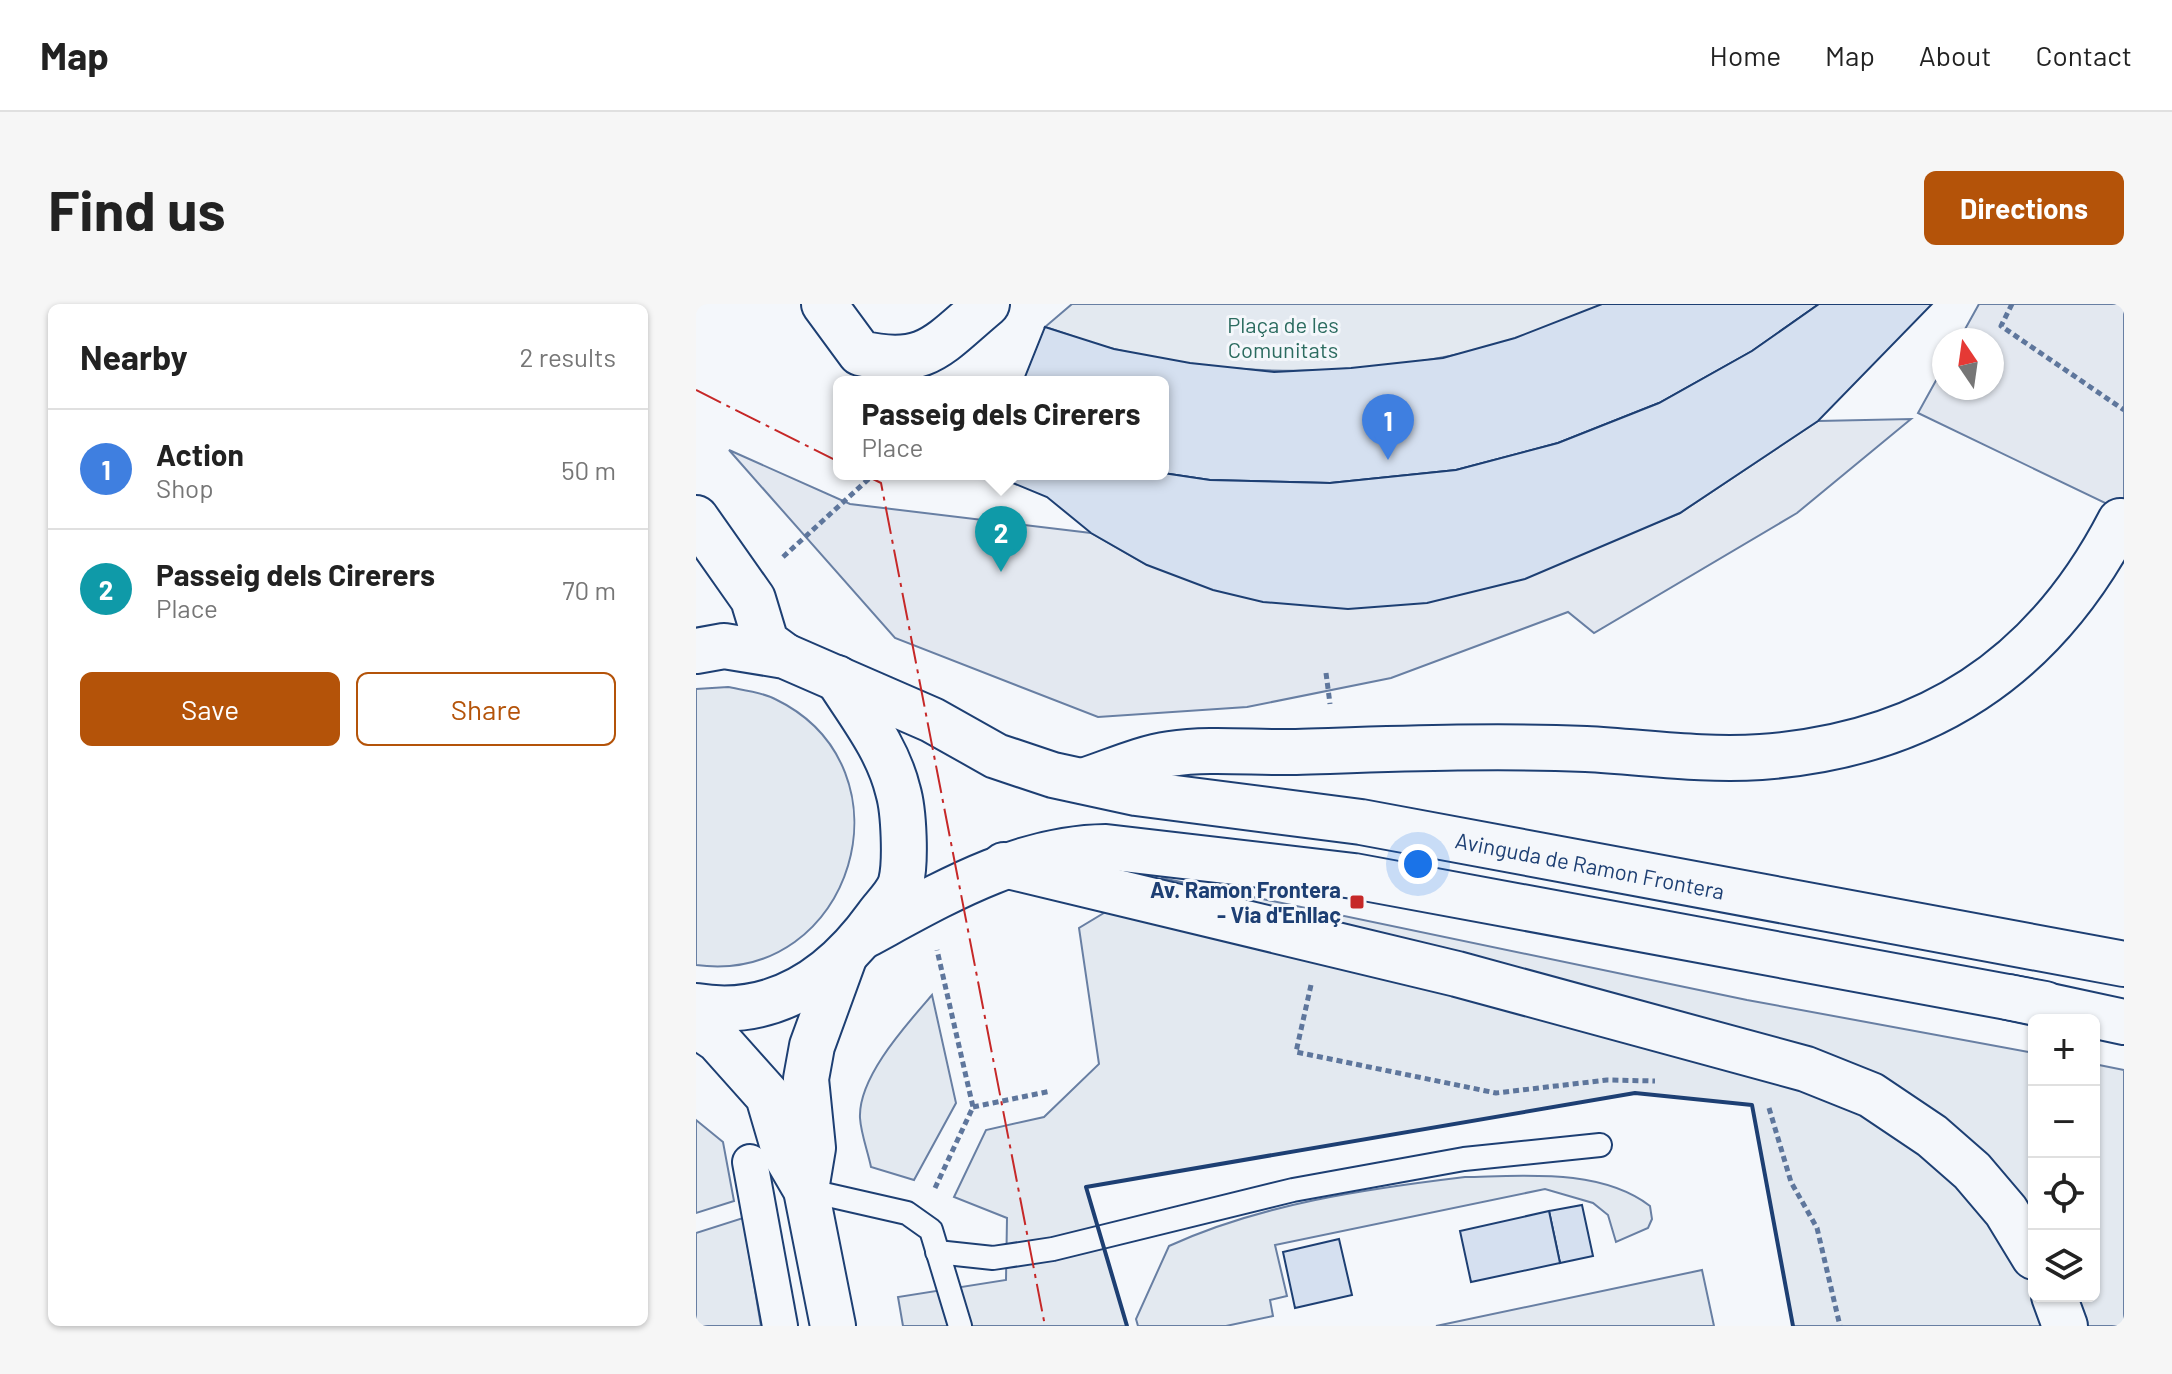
<!DOCTYPE html>
<meta charset="utf-8">
<style>
body{margin:0;font-family:Barlow,sans-serif;background:#f6f6f6;color:#222}
.controls{position:absolute;right:24px;bottom:24px;display:grid;overflow:hidden;border-radius:12px;box-shadow:0 2px 6px #0004}
.controls button{width:72px;height:72px;display:grid;place-items:center;padding:0;border:0;border-bottom:2px solid #e0e0e0;background:#fff;color:#222;font:40px sans-serif}
.compass{position:absolute;left:1236px;top:24px;width:72px;height:72px;border-radius:50%;background:#fff;box-shadow:0 2px 6px #0004;rotate:347deg}
.you{position:absolute;left:722px;top:560px;width:28px;height:28px;margin:-20px;border:6px solid #fff;border-radius:50%;background:#1a73e8;box-shadow:0 0 0 12px #1a73e833}
.badge{display:grid;place-items:center;width:52px;height:52px;border-radius:50%;background:#b45309;color:#fff;font-size:26px;font-weight:700}
.pin{position:absolute;translate:-50% -66px;filter:drop-shadow(0 2px 4px #0008)}
.pin::after{content:'';position:absolute;top:42px;width:28px;height:24px;background:inherit;clip-path:polygon(0 0,100% 0,50% 100%)}
.popup{position:absolute;left:137px;top:72px;width:336px;height:104px;box-sizing:border-box;display:grid;place-content:center;border-radius:12px;background:#fff;filter:drop-shadow(0 2px 6px #0005);font-size:26px;white-space:nowrap;color:#767676}
.popup b{font-size:30px;color:#222}
.popup::after{content:'';position:absolute;left:50%;top:100%;margin-left:-16px;border:16px solid transparent;border-top-color:#fff}
.list{margin:0;padding:0;list-style:none}
h2{display:flex;justify-content:space-between;align-items:center;height:104px;margin:0;padding:0 32px;font-size:34px}
h2 small{font-size:26px;font-weight:400;color:#767676}
.list li{display:grid;grid-template-columns:52px 1fr auto;gap:24px;align-items:center;box-sizing:border-box;height:120px;padding:0 32px;border-top:2px solid #e0e0e0}
.list b{display:block;font-size:30px;white-space:nowrap}
.list p{margin:0;font-size:26px;white-space:nowrap;color:#767676}
.list em{font-size:26px;font-style:normal;color:#767676}
.actions{display:flex;gap:16px;padding:24px 32px}
.actions a{flex:1;padding:18px 0;border:2px solid #b45309;border-radius:12px;text-align:center;font-size:28px;color:#b45309}
.actions .main{background:#b45309;color:#fff}
.icon{flex:none;width:44px;height:44px;fill:none;stroke:currentColor;stroke-width:2;stroke-linecap:round;stroke-linejoin:round}
.map{position:relative;flex:none;width:1428px;height:1022px;overflow:hidden;border-radius:12px}
header{display:flex;align-items:center;gap:48px;box-sizing:border-box;height:112px;padding:0 40px;background:#fff;border-bottom:2px solid #e0e0e0}
header strong{font-size:38px}
nav{display:flex;gap:44px;margin-inline-start:auto;font-size:28px}
.intro{display:flex;align-items:center;justify-content:space-between;box-sizing:border-box;height:192px;padding:0 48px}
h1{margin:0;font-size:56px}
.button{padding:20px 36px;border-radius:12px;background:#b45309;color:#fff;font-size:28px;font-weight:700}
main{display:flex;gap:48px;padding:0 48px}
aside{flex:1;background:#fff;border-radius:12px;box-shadow:0 2px 6px #0004}
.map>svg:first-child{display:block}
.green{fill:#e3e9f0;stroke:#687fa3;stroke-width:2}
.parking{fill:#e3e8f0;stroke:#687fa3;stroke-width:2}
.building{fill:#d5e0f0;stroke:#1d3f73;stroke-width:2}
.lines{fill:none;stroke-linecap:round;stroke-linejoin:round}
.service-casing{stroke:#1d3f73;stroke-width:26}
.pedestrian-casing{stroke:#1d3f73;stroke-width:38}
.minor-casing{stroke:#1d3f73;stroke-width:48}
.tertiary-casing{stroke:#1d3f73;stroke-width:48}
.trunk-casing{stroke:#1d3f73;stroke-width:48}
.path{stroke:#5e769c;stroke-width:5;stroke-dasharray:6 4;stroke-linecap:butt}
.service{stroke:#f4f7fb;stroke-width:22}
.pedestrian{stroke:#f4f7fb;stroke-width:34}
.minor{stroke:#f4f7fb;stroke-width:44}
.tertiary{stroke:#f4f7fb;stroke-width:44}
.trunk{stroke:#f4f7fb;stroke-width:44}
.wall{stroke:#1d3f73;stroke-width:4}
.power{stroke:#c62828;stroke-width:2;stroke-dasharray:28 6 4 6;stroke-linecap:butt}
.poi-dot{fill:#c62828;stroke:#f4f7fb;stroke-width:3}
.labels{text-anchor:middle;dominant-baseline:central;stroke-width:6;stroke-linejoin:round;paint-order:stroke}
.park-label{font-size:22px;fill:#2c6c60;stroke:#f4f7fb}
.street-label{font-size:22px;fill:#1d3f73;stroke:#f4f7fb}
.poi-label{font-size:22px;font-weight:bold;fill:#1d3f73;stroke:#f4f7fb;text-anchor:end}
</style>
<header>
<strong>Map</strong>
<nav><a>Home</a><a>Map</a><a>About</a><a>Contact</a></nav>
</header>
<div class="intro"><h1>Find us</h1><a class="button">Directions</a></div>
<main>
<aside>
<h2>Nearby<small>2 results</small></h2>
<ul class="list">
<li><span class="badge" style="background:#3f7fe0">1</span><div><b>Action</b><p>Shop</p></div><em>50 m</em></li>
<li><span class="badge" style="background:#0f9aa8">2</span><div><b>Passeig dels Cirerers</b><p>Place</p></div><em>70 m</em></li>
</ul>
<div class="actions"><a class="main">Save</a><a>Share</a></div>
</aside>
<div class="map">
<svg width="1428" height="1022" viewBox="0 0 1428 1022">
<rect width="100%" height="100%" fill="#f4f7fb"/>
<g class="green">
<path d="M 376,0 L 906,0 C 763,73 572,83 418,45 C 395,40 372,30 349,23 Z"/>
<path d="M 32,383 C 47,386 66,388 79,395 C 222,464 157,682 0,661 L 0,385 Z"/>
<path d="M 466,574 L 1051,696 L 1338,749 L 1338,992 L 1398,992 L 1398,760 L 1428,766 L 1428,1022 L 1097,1022 L 1056,801 L 939,789 L 390,883 L 431,1022 L 207,1022 L 202,993 L 310,976 L 311,914 L 258,893 L 290,826 L 348,813 L 403,760 L 383,624 Z"/>
<path d="M 236,691 L 260,799 L 218,876 L 175,863 C 172,848 165,830 164,814 C 162,773 211,720 236,691 Z"/>
<path d="M 0,816 L 27,838 L 38,897 L 0,909 Z"/>
<path d="M 769,873 C 828,872 904,864 954,902 L 956,915 L 952,924 L 920,938 L 912,911 L 897,899 L 849,885 L 579,941 L 591,992 L 574,996 L 577,1012 L 530,1022 L 442,1022 L 440,1015 L 473,942 C 565,900 669,885 769,873 Z"/>
<path d="M 47,914 L 65,1022 L 0,1022 L 0,929 Z"/>
<path d="M 1006,966 L 1018,1022 L 740,1022 Z"/>
</g>
<g class="parking">
<path d="M 1283,0 L 1428,0 L 1428,208 L 1222,109 L 1248,62 L 1248,84 L 1296,84 L 1296,36 L 1263,36 Z"/>
<path d="M 1215,115 L 1101,209 L 898,329 L 872,308 L 695,374 L 551,403 L 402,413 L 199,334 L 33,146 L 154,200 L 395,229 L 451,261 L 897,244 L 984,209 L 1122,117 Z"/>
</g>
<g class="building">
<path d="M 906,0 L 1123,0 L 1056,47 L 963,99 L 862,139 L 760,166 L 634,179 L 514,176 L 467,169 L 467,78 L 327,78 L 349,23 L 418,45 L 494,59 L 578,68 L 655,64 L 747,54 L 819,34 Z"/>
<path d="M 1123,0 L 1236,0 L 1122,117 L 984,209 L 829,275 L 731,299 L 652,305 L 567,298 L 517,286 L 451,261 L 395,229 L 351,193 L 295,170 L 467,169 L 514,176 L 634,179 L 760,166 L 862,139 L 963,99 L 1056,47 Z"/>
<path d="M 886,901 L 897,952 L 864,959 L 853,907 Z"/>
<path d="M 853,907 L 864,959 L 775,978 L 764,927 Z"/>
<path d="M 643,935 L 656,991 L 599,1004 L 587,948 Z"/>
</g>
<g class="lines">
<defs>
<g id="service">
<path d="M 110,886 L 211,909 L 235,926 L 264,1022"/>
<path d="M 241,948 L 297,954 L 357,945 L 597,886 L 768,855 L 904,841"/>
</g>
<path id="pedestrian" d="M 54,858 L 84,1022"/>
<g id="minor">
<path d="M 128,0 L 164,49 C 230,65 243,40 291,0"/>
<path d="M 0,214 L 57,295 L 70,338 L 89,352"/>
<path d="M 0,721 L 22,736 L 72,792 L 89,850 L 110,886 L 137,1022"/>
<path d="M 110,886 L 117,844 L 110,775 L 116,742 L 148,654"/>
</g>
<g id="tertiary">
<path d="M 0,347 L 28,342 L 89,352 L 236,416 L 300,452 L 357,471 L 440,489 L 665,518 L 1428,660"/>
<path d="M 168,632 C 244,591 321,544 410,543 L 658,572 L 1349,700"/>
<path d="M 0,702 C 77,715 137,674 181,613 C 188,603 202,590 205,578 C 210,558 208,507 202,487 C 192,445 164,410 141,374"/>
</g>
<g id="trunk">
<path d="M 387,477 C 415,468 445,454 474,450 C 514,444 559,449 600,448 C 697,445 793,441 890,445 C 948,448 1006,457 1065,453 C 1230,441 1348,364 1424,217"/>
<path d="M 308,561 L 761,670 L 1110,765 L 1175,791 L 1236,832 L 1276,867 L 1310,907 L 1338,953"/>
<path d="M 1312,693 L 1428,718"/>
<path d="M 1358,992 L 1369,1022"/>
</g>
</defs>
<use href="#service" class="service-casing"/>
<use href="#pedestrian" class="pedestrian-casing"/>
<use href="#minor" class="minor-casing"/>
<use href="#tertiary" class="tertiary-casing"/>
<use href="#trunk" class="trunk-casing"/>
<g class="path">
<path d="M 1316,0 L 1305,22 L 1428,106"/>
<path d="M 87,253 L 178,170"/>
<path d="M 630,369 L 634,400"/>
<path d="M 615,681 L 600,748 L 800,789 L 911,776 L 959,777"/>
<path d="M 277,803 L 355,787"/>
<path d="M 1073,804 L 1095,878 L 1121,924 L 1144,1022"/>
<path d="M 239,884 L 277,803 L 241,646"/>
</g>
<use href="#service" class="service"/>
<use href="#pedestrian" class="pedestrian"/>
<use href="#minor" class="minor"/>
<use href="#tertiary" class="tertiary"/>
<use href="#trunk" class="trunk"/>
<path class="wall" d="M 431,1022 L 390,883 L 939,789 L 1056,801 L 1097,1022"/>
<g class="power">
<path d="M 0,86 L 143,158"/>
<path d="M 167,170 L 185,179 L 349,1022"/>
</g>
</g>
<rect class="poi-dot" x="653" y="590" width="16" height="16" rx="4"/>
<g class="labels">
<g class="park-label">
<text x="587" y="20">Plaça de les<tspan x="587" dy="25">Comunitats</tspan></text>
</g>
<g class="street-label">
<text transform="translate(894 561) rotate(11)">Avinguda de Ramon Frontera</text>
</g>
<g class="poi-label">
<text x="645" y="585">Av. Ramon Frontera<tspan x="645" dy="25">- Via d'Enllaç</tspan></text>
</g>
</g>
</svg>
<div class="controls">
<button>+</button>
<button>−</button>
<button><svg class="icon" aria-label="locate" viewBox="0 0 24 24"><circle cx="12" cy="12" r="6"/><path d="M12 2v4M12 18v4M2 12h4M18 12h4"/></svg></button>
<button><svg class="icon" aria-label="layers" viewBox="0 0 24 24"><path d="M12 4l9 5-9 5-9-5zM3 14l9 5 9-5"/></svg></button>
</div>
<svg class="compass" viewBox="-18 -18 36 36"><path d="M0-13l5 13h-10z" fill="#e53935"/><path d="M0 13l5-13h-10z" fill="#767676"/></svg>
<div class="you"></div>
<div class="pin badge" style="left:692px;top:156px;background:#3f7fe0">1</div>
<div class="pin badge" style="left:305px;top:268px;background:#0f9aa8">2</div>
<div class="popup"><b>Passeig dels Cirerers</b>Place</div>
</div>
</main>
